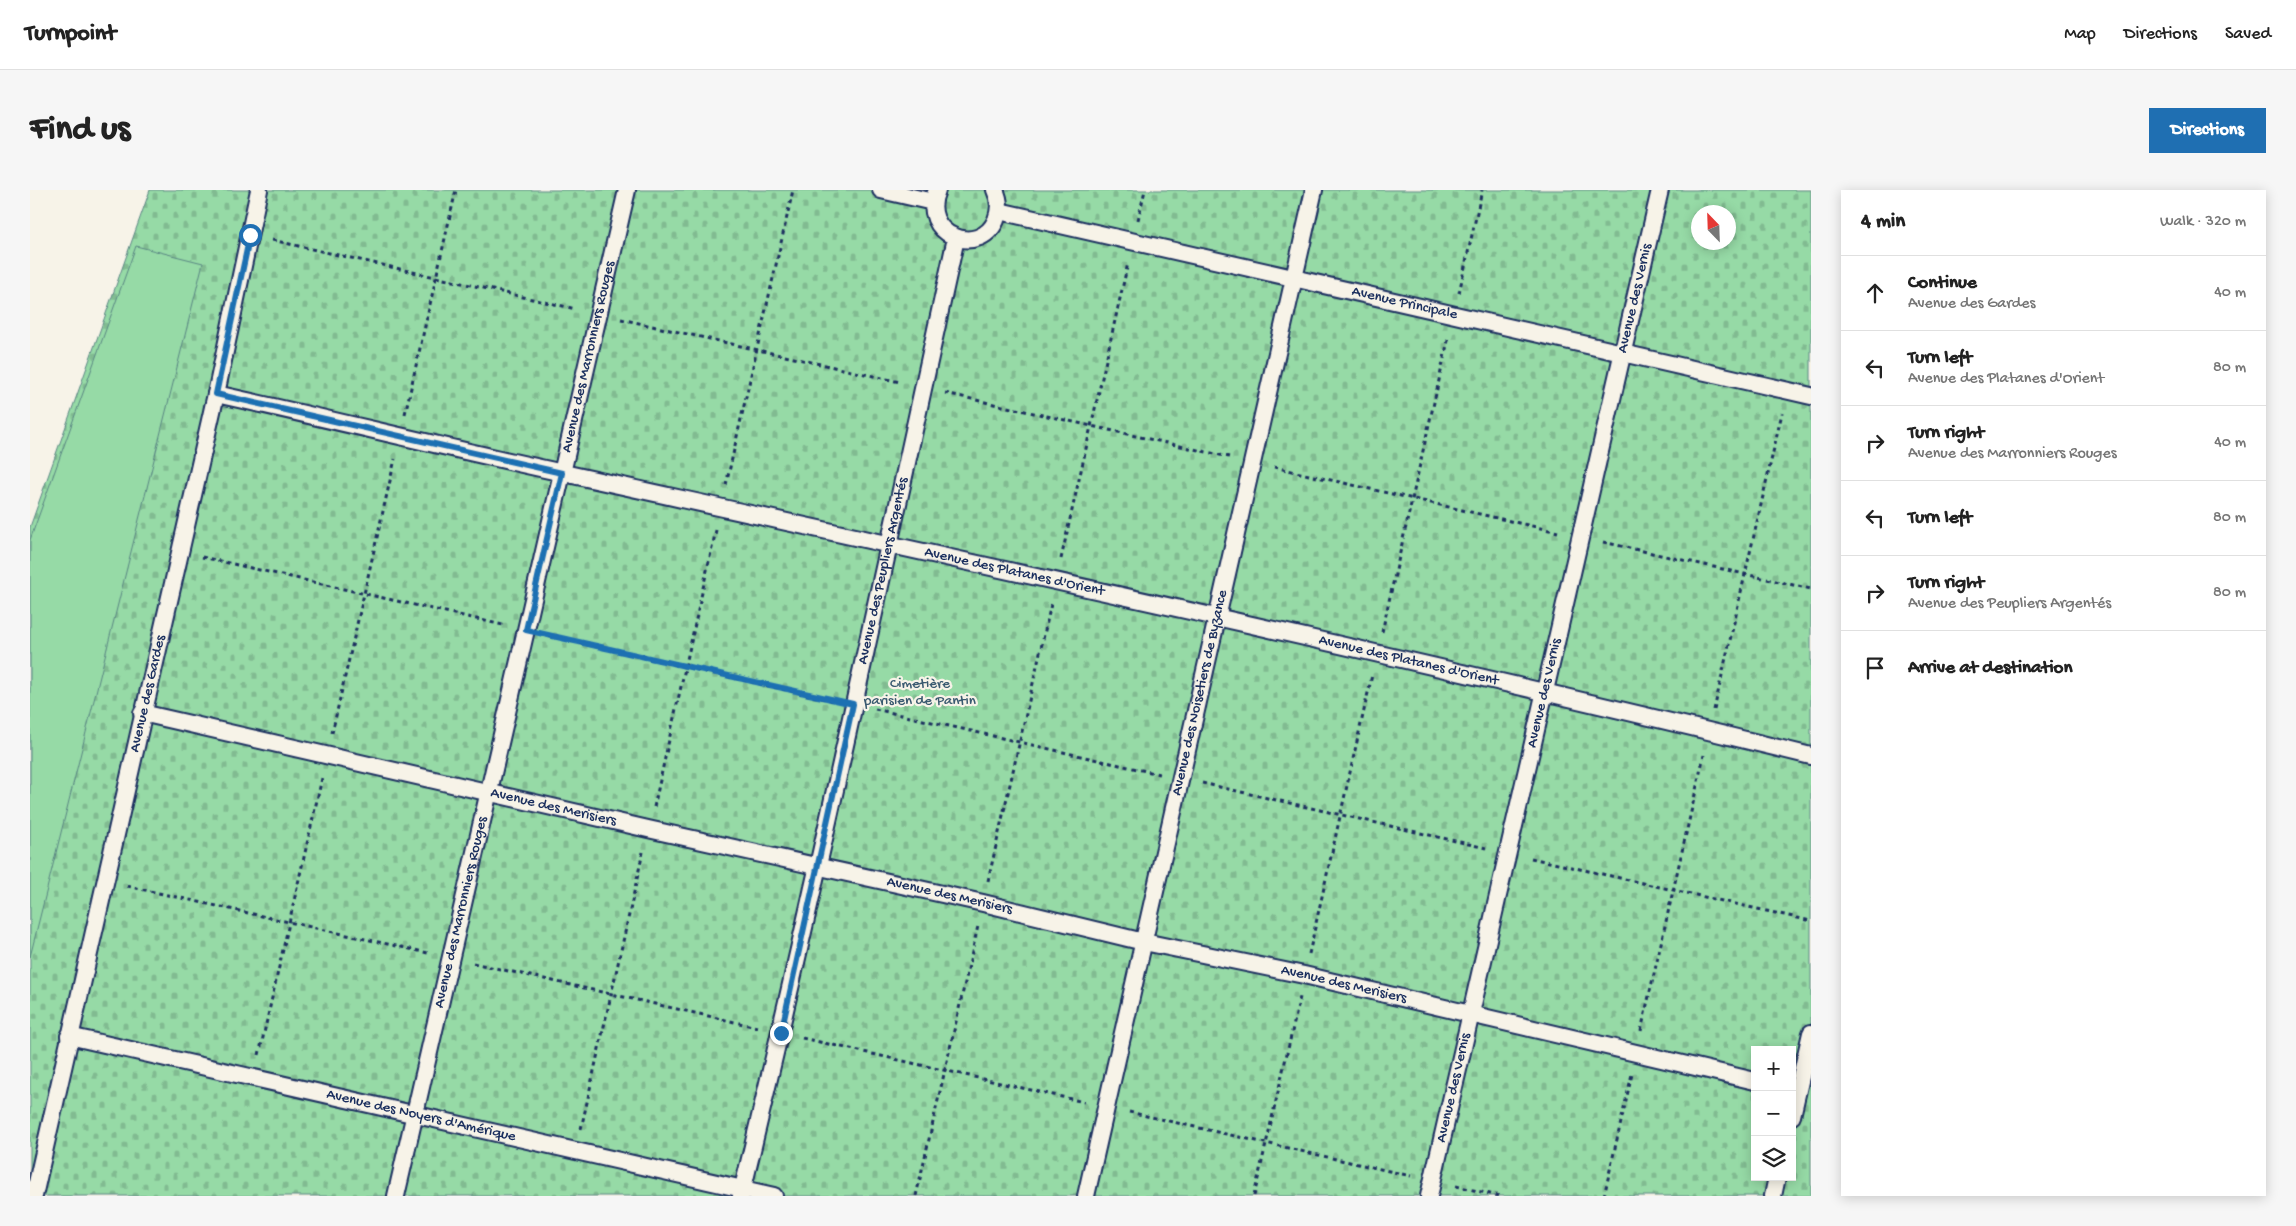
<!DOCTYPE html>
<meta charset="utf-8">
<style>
body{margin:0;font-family:"Gochi Hand",sans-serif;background:#f6f6f6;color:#222}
.controls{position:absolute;right:15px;bottom:15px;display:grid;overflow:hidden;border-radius:0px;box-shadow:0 2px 12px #0003}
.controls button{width:45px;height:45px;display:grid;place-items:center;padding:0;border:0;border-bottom:1px solid #e0e0e0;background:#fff;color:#222;font:25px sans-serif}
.compass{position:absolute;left:1661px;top:15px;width:45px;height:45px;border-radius:50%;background:#fff;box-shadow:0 2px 12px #0003;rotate:337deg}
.stop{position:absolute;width:15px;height:15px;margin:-11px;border:4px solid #1f6fb2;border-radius:50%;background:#fff}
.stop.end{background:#1f6fb2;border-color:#fff;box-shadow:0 1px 5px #0008}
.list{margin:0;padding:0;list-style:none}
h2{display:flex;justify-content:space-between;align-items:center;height:65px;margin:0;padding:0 20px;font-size:21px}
h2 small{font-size:16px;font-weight:400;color:#767676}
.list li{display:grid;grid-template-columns:32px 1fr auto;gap:15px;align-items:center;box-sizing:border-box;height:75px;padding:0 20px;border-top:1px solid #e0e0e0}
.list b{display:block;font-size:19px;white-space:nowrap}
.list p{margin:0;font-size:16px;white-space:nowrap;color:#767676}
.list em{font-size:16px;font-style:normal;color:#767676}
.icon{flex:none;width:28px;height:28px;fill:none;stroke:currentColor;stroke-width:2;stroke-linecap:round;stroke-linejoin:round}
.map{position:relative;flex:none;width:1781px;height:1006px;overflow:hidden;border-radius:0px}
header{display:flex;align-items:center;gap:30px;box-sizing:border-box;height:70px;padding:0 25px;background:#fff;border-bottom:1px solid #e0e0e0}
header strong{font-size:24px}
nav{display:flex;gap:28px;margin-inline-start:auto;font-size:18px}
.intro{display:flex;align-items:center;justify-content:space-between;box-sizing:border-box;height:120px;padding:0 30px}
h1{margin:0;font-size:35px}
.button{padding:12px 22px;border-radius:0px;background:#1f6fb2;color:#fff;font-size:18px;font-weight:700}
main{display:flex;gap:30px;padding:0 30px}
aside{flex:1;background:#fff;border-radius:0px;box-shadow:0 2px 12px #0003}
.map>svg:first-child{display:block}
.cemetery{fill:url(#cemetery-stones);stroke:#588482;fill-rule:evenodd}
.garden{fill:#96daa6;stroke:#588482}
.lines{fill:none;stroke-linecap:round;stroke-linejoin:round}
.service-casing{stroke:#1b2f5e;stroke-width:20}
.path{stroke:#1b2f5e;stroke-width:3;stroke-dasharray:4 4;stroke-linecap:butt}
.service{stroke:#f7f3e8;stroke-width:16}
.route{stroke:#1f6fb2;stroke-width:6}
.labels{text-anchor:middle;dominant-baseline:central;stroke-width:4.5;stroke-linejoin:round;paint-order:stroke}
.street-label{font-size:15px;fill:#1b2f5e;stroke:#f7f3e8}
.park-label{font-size:15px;fill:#3a5a70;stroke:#f7f3e8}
</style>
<header>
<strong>Turnpoint</strong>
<nav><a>Map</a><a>Directions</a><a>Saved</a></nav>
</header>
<div class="intro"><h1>Find us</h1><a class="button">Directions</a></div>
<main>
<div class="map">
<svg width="1781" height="1006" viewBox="0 0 1781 1006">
<defs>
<pattern id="cemetery-stones" width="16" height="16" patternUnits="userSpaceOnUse" patternTransform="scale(1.25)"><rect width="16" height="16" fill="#96daa6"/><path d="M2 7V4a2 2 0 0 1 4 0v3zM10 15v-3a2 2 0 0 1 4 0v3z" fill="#81bb91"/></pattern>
</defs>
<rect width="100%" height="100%" fill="#f7f3e8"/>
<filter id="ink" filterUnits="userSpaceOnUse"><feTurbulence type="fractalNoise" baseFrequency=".02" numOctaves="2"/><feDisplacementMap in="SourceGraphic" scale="10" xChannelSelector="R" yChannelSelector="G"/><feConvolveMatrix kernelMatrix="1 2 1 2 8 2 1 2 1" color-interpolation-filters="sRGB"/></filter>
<g filter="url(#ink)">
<path class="cemetery" d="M 120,0 L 1781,0 L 1781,1006 L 0,1006 L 0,337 ZM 1668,22 L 1698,22 L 1698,52 L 1668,52 ZM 1725,860 L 1762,860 L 1762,987 L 1725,987 Z"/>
<path class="garden" d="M 106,56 L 173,73 L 0,767 L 0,350 Z"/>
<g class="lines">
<defs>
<g id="service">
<path d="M 851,0 L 903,12"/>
<path d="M 907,0 C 888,44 949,69 966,30 C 970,20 970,10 965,0"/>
<path id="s1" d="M 969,21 L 1781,206"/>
<path id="s2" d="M 186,204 C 304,230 421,259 538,284 C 953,375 1369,465 1781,566"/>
<path id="s3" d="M 112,523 L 618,639 L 953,713 L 1114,752 L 1274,785 L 1725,891"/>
<path id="s4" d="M 39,846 L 744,1006"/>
<path d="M 1762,926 L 1781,843"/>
<path id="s5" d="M 4,1006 L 186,204 L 229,0"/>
<path id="s6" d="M 366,1006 L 597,0"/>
<path id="s7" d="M 711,1006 C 788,688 856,367 926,48"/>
<path id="s8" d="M 1056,1006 L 1284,0"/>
<path id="s9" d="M 1399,1006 L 1630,0"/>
<path d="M 1743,1006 L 1747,987"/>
</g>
</defs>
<use href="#service" class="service-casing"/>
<g class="path">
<path d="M 1108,30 L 1115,0"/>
<path d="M 242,50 L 546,119"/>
<path d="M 1429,103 L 1452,0"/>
<path d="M 591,129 L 870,192"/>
<path d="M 915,203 L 1199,267"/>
<path d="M 375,224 L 426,0"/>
<path d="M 1244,277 L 1528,342"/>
<path d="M 696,295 L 763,0"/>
<path d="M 1573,352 L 1781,399"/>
<path d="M 172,367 L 473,435"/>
<path d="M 1031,369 L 1098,73"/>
<path d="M 1352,442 L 1419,146"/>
<path d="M 518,445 L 802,510"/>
<path d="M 845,519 L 1129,584"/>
<path d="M 1684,520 L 1752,223"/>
<path d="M 302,543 L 365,269"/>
<path d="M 1172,593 L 1456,658"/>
<path d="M 624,617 L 686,340"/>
<path d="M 1501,668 L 1781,731"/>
<path d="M 958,691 L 1021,414"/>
<path d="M 97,696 L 398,763"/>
<path d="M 1279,764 L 1342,485"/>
<path d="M 443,773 L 727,837"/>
<path d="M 1611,841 L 1674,565"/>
<path d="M 772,848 L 1054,912"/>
<path d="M 229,865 L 292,588"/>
<path d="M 1099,922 L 1381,986"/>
<path d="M 551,939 L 613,662"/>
<path d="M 1426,996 L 1469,1006"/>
<path d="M 886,1006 L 948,736"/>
<path d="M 1224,1006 L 1270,807"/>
<path d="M 1574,1006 L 1602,884"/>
</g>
<use href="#service" class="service"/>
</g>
</g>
<g class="lines" filter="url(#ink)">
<path class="route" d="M 220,45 L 186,204 L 532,283 L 496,440 L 823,514 L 751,843"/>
</g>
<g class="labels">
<g class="street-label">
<text stroke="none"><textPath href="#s9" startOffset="921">Avenue des Vernis</textPath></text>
<text stroke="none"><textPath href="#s1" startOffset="416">Avenue Principale</textPath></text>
<text stroke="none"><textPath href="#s6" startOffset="861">Avenue des Marronniers Rouges</textPath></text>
<text stroke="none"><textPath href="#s7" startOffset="641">Avenue des Peupliers Argentés</textPath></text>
<text stroke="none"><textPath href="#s2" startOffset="818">Avenue des Platanes d'Orient</textPath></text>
<text stroke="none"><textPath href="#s2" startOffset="1222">Avenue des Platanes d'Orient</textPath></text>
<text stroke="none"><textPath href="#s5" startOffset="515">Avenue des Gardes</textPath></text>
<text stroke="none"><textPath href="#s8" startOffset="516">Avenue des Noisetiers de Byzance</textPath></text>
<text stroke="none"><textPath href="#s9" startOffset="516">Avenue des Vernis</textPath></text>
<text stroke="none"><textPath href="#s3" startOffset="422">Avenue des Merisiers</textPath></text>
<text stroke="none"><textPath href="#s3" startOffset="828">Avenue des Merisiers</textPath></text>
<text stroke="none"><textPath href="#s6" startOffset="291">Avenue des Marronniers Rouges</textPath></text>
<text stroke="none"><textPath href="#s3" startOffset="1232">Avenue des Merisiers</textPath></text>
<text stroke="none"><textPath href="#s9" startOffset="111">Avenue des Vernis</textPath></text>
<text stroke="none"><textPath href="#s4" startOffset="361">Avenue des Noyers d'Amérique</textPath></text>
</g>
<g class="park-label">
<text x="890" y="494">Cimetière<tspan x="890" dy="17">parisien de Pantin</tspan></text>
</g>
</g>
</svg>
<div class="controls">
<button>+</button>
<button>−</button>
<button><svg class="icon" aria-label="layers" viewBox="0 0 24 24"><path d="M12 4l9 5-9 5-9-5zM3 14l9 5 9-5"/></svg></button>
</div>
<svg class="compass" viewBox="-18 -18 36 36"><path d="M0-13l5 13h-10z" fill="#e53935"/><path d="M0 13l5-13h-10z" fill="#767676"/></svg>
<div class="stop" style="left:220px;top:45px"></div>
<div class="stop end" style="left:751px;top:843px"></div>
</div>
<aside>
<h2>4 min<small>Walk · 320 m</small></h2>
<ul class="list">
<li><svg class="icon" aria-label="ahead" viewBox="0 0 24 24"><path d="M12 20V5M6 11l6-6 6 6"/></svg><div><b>Continue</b><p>Avenue des Gardes</p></div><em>40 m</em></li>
<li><svg class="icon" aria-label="left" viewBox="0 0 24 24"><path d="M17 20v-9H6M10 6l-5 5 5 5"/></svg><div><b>Turn left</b><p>Avenue des Platanes d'Orient</p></div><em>80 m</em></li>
<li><svg class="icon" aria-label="right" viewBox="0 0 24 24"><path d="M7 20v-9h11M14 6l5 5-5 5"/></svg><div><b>Turn right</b><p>Avenue des Marronniers Rouges</p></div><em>40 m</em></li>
<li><svg class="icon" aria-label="left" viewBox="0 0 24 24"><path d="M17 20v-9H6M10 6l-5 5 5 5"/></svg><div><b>Turn left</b></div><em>80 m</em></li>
<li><svg class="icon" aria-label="right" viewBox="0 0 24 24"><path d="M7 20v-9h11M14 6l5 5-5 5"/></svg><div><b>Turn right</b><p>Avenue des Peupliers Argentés</p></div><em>80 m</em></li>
<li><svg class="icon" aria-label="arrive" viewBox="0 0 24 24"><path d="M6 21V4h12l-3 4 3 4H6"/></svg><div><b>Arrive at destination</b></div></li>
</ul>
</aside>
</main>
